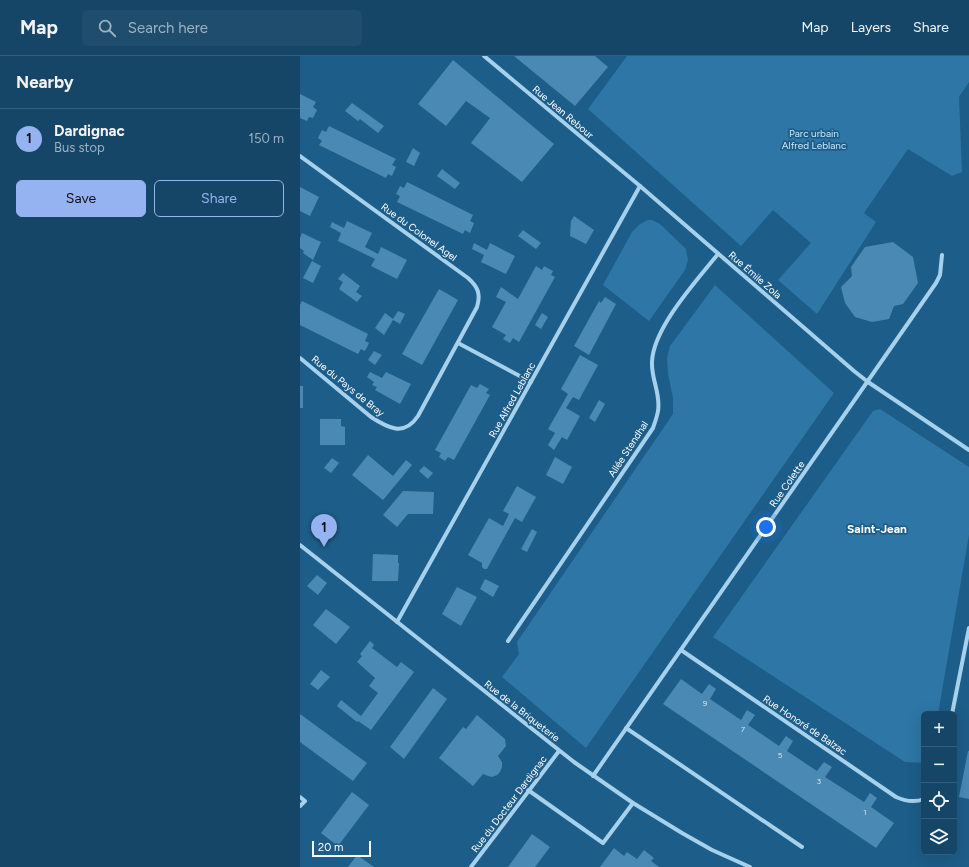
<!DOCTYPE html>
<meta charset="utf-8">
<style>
body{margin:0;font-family:Figtree,sans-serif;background:#1f4d6d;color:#f1f3f6}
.controls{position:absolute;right:12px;bottom:12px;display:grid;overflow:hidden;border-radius:6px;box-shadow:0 4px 16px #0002}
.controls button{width:36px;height:36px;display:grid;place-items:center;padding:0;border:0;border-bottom:1px solid #355e7b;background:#164667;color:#f1f3f6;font:20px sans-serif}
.scale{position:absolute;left:12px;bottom:10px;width:59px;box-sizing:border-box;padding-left:4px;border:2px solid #fff;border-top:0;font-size:11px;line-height:14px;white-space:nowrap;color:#fff;-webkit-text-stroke:3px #1d5d89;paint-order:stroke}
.you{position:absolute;left:466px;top:471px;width:14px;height:14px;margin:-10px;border:3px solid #fff;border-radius:50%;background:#1a73e8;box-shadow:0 0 0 6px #1a73e833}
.badge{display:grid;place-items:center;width:26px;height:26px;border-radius:50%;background:#95b2f1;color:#111;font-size:13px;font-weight:700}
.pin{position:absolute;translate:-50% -33px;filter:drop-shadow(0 1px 2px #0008)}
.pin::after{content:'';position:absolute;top:21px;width:14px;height:12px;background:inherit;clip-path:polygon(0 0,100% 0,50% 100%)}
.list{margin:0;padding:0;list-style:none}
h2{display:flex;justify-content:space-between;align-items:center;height:52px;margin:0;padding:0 16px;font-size:17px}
h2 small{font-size:13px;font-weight:400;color:#9eb1c0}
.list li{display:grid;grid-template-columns:26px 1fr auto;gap:12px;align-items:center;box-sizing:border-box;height:60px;padding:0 16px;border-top:1px solid #355e7b}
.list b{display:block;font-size:15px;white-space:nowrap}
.list p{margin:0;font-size:13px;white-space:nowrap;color:#9eb1c0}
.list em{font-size:13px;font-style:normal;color:#9eb1c0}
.actions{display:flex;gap:8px;padding:12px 16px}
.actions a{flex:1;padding:9px 0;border:1px solid #95b2f1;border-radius:6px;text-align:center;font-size:14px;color:#95b2f1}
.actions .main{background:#95b2f1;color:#111}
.icon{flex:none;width:22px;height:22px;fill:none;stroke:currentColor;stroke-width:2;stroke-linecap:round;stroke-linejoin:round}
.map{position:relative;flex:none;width:669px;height:811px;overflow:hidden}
header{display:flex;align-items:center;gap:24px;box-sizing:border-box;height:56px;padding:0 20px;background:#164667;border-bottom:1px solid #355e7b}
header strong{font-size:19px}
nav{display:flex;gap:22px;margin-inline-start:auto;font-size:14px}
.search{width:280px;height:36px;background:#1f4d6d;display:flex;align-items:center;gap:10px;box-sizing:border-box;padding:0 14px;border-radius:6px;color:#9eb1c0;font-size:15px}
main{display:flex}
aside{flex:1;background:#164667}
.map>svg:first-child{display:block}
.green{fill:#2d76a5}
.building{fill:#4a89b3}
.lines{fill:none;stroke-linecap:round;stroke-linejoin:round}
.minor{stroke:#a6d1ec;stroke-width:4}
.labels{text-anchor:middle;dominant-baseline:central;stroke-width:3.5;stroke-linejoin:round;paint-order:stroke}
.number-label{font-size:8px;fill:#d2e2ec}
.street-label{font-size:10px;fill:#fff;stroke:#1d5d89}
.park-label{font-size:10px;fill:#cce7f9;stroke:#1d5d89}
.quarter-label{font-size:12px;font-weight:bold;fill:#fff;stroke:#1d5d89}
</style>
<header>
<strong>Map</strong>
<div class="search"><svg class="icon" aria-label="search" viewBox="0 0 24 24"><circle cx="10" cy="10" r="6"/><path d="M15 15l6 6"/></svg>Search here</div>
<nav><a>Map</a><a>Layers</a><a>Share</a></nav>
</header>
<main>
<aside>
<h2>Nearby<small></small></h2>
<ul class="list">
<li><span class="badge">1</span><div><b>Dardignac</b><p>Bus stop</p></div><em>150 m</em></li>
</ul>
<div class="actions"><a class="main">Save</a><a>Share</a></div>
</aside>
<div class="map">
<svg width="669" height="811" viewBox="0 0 669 811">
<rect width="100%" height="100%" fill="#1d5d89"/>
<g class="green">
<path d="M 327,0 L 669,0 L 669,26 L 659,41 L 662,116 L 652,120 L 608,93 L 564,157 L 576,166 L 517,258 L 478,224 L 511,187 L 473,154 L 441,190 L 288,53 Z"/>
<path d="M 348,164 L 352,164 L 360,168 L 386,193 L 388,204 L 385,214 L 349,265 L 303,229 L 332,176 L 340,168 Z"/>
<path d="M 415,229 L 534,337 L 286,692 L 202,621 L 219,598 L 217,586 L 373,358 L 373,342 L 368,318 L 367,302 L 370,290 Z"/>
<path d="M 580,353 L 669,411 L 669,479 L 638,658 L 624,658 L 624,707 L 605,706 L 413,581 L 573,355 Z"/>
</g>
<g class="building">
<path d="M 214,0 L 295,0 L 308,11 L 275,50 Z"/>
<path d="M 153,4 L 254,88 L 222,126 L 171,87 L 190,62 L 166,45 L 146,70 L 118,48 Z"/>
<path d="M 0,38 L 16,46 L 13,51 L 17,54 L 13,62 L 9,61 L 7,65 L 0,62 Z"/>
<path d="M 52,47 L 84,70 L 78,77 L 60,63 L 58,65 L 45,55 Z"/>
<path d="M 29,70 L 96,103 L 92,109 L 96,111 L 92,120 L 88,118 L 86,122 L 19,89 L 22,85 L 18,82 L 22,74 L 26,76 Z"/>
<path d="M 113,92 L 120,97 L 114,110 L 106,106 Z"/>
<path d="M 142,113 L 160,127 L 155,133 L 137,120 Z"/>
<path d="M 107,126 L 173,159 L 170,165 L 174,167 L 170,177 L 165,174 L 163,178 L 97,146 L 100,140 L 96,138 L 100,130 L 104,132 Z"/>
<path d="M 0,131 L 19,141 L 10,160 L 0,155 Z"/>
<path d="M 274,160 L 294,174 L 286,188 L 270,180 L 271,165 Z"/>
<path d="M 47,165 L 72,177 L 65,191 L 78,198 L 81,191 L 107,204 L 97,223 L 71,210 L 75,203 L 38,185 L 41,177 L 30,171 L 32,166 L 44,172 Z"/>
<path d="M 223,174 L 241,187 L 236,193 L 218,180 Z"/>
<path d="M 2,177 L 21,186 L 13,204 L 3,197 L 4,195 L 0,192 L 0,182 Z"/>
<path d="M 593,186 L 613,201 L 618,227 L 603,248 L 594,250 L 589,263 L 572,266 L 555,261 L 545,247 L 541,231 L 552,220 L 551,211 L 565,191 Z"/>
<path d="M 174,187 L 187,194 L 190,187 L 215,200 L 206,218 L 181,206 L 184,199 L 172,193 Z"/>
<path d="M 12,205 L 21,210 L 13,227 L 3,222 Z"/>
<path d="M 236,210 L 242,214 L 244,210 L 253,215 L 251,219 L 255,221 L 219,286 L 213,282 L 210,287 L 203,283 L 206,279 L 192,271 L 206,246 L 196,241 L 201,231 L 218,243 Z"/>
<path d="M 43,217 L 60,230 L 56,236 L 62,240 L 57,246 L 39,233 L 43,226 L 38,223 Z"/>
<path d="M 139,233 L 158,244 L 122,309 L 102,298 Z"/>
<path d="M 305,241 L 316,248 L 289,299 L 274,290 L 299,245 L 301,247 Z"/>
<path d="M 2,245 L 68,278 L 65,285 L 69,287 L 65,295 L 61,293 L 58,298 L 0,269 L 0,249 Z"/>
<path d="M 98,255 L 105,258 L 100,268 L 93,264 L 84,279 L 75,272 L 85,257 L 93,263 Z"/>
<path d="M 242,257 L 248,261 L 241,273 L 235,269 Z"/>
<path d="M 74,295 L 82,299 L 75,309 L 68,304 Z"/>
<path d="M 280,299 L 298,309 L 279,344 L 273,341 L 266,352 L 280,360 L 267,384 L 262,381 L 254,394 L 248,389 L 255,377 L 248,373 L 268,338 L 261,333 Z"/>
<path d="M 70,316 L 82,322 L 86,316 L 111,328 L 100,348 L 75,334 L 77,331 L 72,329 L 74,326 L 67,321 Z"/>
<path d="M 180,328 L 189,333 L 186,337 L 190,339 L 154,404 L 148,401 L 145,405 L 139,401 L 141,397 L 135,394 L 171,329 L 177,332 Z"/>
<rect x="0" y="330" width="3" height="22"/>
<path d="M 299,344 L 305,348 L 295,366 L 289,362 Z"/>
<path d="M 20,363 L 41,363 L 41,370 L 45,371 L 45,389 L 20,389 Z"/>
<path d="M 68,399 L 93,420 L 106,404 L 112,409 L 83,444 L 52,419 Z"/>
<path d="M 255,401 L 272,411 L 263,428 L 246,419 Z"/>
<path d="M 32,402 L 39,407 L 31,417 L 24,412 Z"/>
<path d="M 124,410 L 133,417 L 128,423 L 119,415 Z"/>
<path d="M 217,430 L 236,441 L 222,466 L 215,462 L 188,511 L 187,513 L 184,513 L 182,511 L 182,507 L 168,499 L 189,462 L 203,470 L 209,458 L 203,455 Z"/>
<path d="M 103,435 L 134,436 L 133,458 L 108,458 L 97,471 L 83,459 Z"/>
<path d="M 232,473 L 237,476 L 227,496 L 221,493 Z"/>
<path d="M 73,498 L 98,499 L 98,507 L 99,507 L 98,525 L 72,525 Z"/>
<path d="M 17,519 L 27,527 L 18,539 L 7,530 Z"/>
<path d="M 185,523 L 199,530 L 193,541 L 180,533 Z"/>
<path d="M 157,531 L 177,541 L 161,570 L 142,558 Z"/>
<path d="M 26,553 L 50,571 L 36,588 L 13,569 Z"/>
<path d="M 70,585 L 74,589 L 72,592 L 97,611 L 101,606 L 114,616 L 71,674 L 58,665 L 57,666 L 37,650 L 41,644 L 61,660 L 78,637 L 69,630 L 75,622 L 57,606 L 62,600 L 60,598 Z"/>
<path d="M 21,614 L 30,621 L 18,634 L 10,628 Z"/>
<path d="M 381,623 L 402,638 L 409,628 L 416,633 L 410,643 L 441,664 L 447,654 L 455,659 L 448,669 L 479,690 L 486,680 L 493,685 L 487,695 L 517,715 L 524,706 L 532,711 L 525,721 L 564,746 L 570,737 L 577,742 L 571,751 L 594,767 L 576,792 L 363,648 Z"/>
<path d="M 133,632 L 147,643 L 104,703 L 90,691 Z"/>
<path d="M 0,658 L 67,707 L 53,725 L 0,686 Z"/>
<path d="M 177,659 L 205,683 L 206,690 L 198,700 L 202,706 L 202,711 L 200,716 L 197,719 L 192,721 L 188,720 L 183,718 L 173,730 L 139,702 L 163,671 L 166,673 Z"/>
<path d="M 668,695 L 669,695 L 669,743 L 659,741 Z"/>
<path d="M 52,736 L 69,749 L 38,790 L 21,777 Z"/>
<path d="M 232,778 L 250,791 L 235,811 L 208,811 Z"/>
<path d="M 314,792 L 324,800 L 327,796 L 337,803 L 344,794 L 354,802 L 351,805 L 359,811 L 300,811 Z"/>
<path d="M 57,799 L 74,811 L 48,811 Z"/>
</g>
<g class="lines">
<g class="minor">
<path d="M 184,0 L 340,130 L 554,315 L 568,326 L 669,394"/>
<path d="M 0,100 L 168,222 C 178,231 181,238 177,251 L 118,360 C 104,381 88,372 71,361 L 0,302"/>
<path d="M 158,287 L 231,326"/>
<path d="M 0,489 L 274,706 L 333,747 L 382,777 L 412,794 L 450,811"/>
<path d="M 97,566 L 340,130"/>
<path d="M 208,585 L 353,372 C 355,366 357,361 358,355 C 361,338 351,323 352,306 C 353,272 397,224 418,198"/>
<path d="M 381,594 L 596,741 C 605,745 614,747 624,743"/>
<path d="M 652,658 L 669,572"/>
<path d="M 326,672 L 502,791"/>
<path d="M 293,720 L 636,227 L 640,219 L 642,199"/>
<path d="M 228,734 L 303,787 L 333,747"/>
<path d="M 0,741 L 5,745 L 0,750"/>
<path d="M 171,811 L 259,695"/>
</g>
</g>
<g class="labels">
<g class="number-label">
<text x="405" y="647">9</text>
<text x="443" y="673">7</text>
<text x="480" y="699">5</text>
<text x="519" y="725">3</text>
<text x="565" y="756">1</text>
</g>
<g class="street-label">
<text transform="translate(263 56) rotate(40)">Rue Jean Rebour</text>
<text transform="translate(119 176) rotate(36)">Rue du Colonel Agel</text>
<text transform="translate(455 219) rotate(41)">Rue Émile Zola</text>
<text transform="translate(48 330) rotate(39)">Rue du Pays de Bray</text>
<text transform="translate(212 344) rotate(-61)">Rue Alfred Leblanc</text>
<text transform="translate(328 393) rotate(-57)">Allée Stendhal</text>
<text transform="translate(487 428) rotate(-55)">Rue Colette</text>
<text transform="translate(222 655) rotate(38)">Rue de la Briqueterie</text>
<text transform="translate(505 669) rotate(34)">Rue Honoré de Balzac</text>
<text transform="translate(209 748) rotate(-53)">Rue du Docteur Dardignac</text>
</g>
<g class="park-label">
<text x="514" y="77">Parc urbain<tspan x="514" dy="12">Alfred Leblanc</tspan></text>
</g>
<g class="quarter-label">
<text x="577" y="473">Saint-Jean</text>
</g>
</g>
</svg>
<div class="controls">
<button>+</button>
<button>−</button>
<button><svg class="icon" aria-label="locate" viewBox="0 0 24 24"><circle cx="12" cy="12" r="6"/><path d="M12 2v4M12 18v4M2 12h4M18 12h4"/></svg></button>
<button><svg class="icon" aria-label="layers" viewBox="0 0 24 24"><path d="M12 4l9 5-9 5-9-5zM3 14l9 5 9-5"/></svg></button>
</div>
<div class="scale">20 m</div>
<div class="you"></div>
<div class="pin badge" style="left:24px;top:491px">1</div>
</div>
</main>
